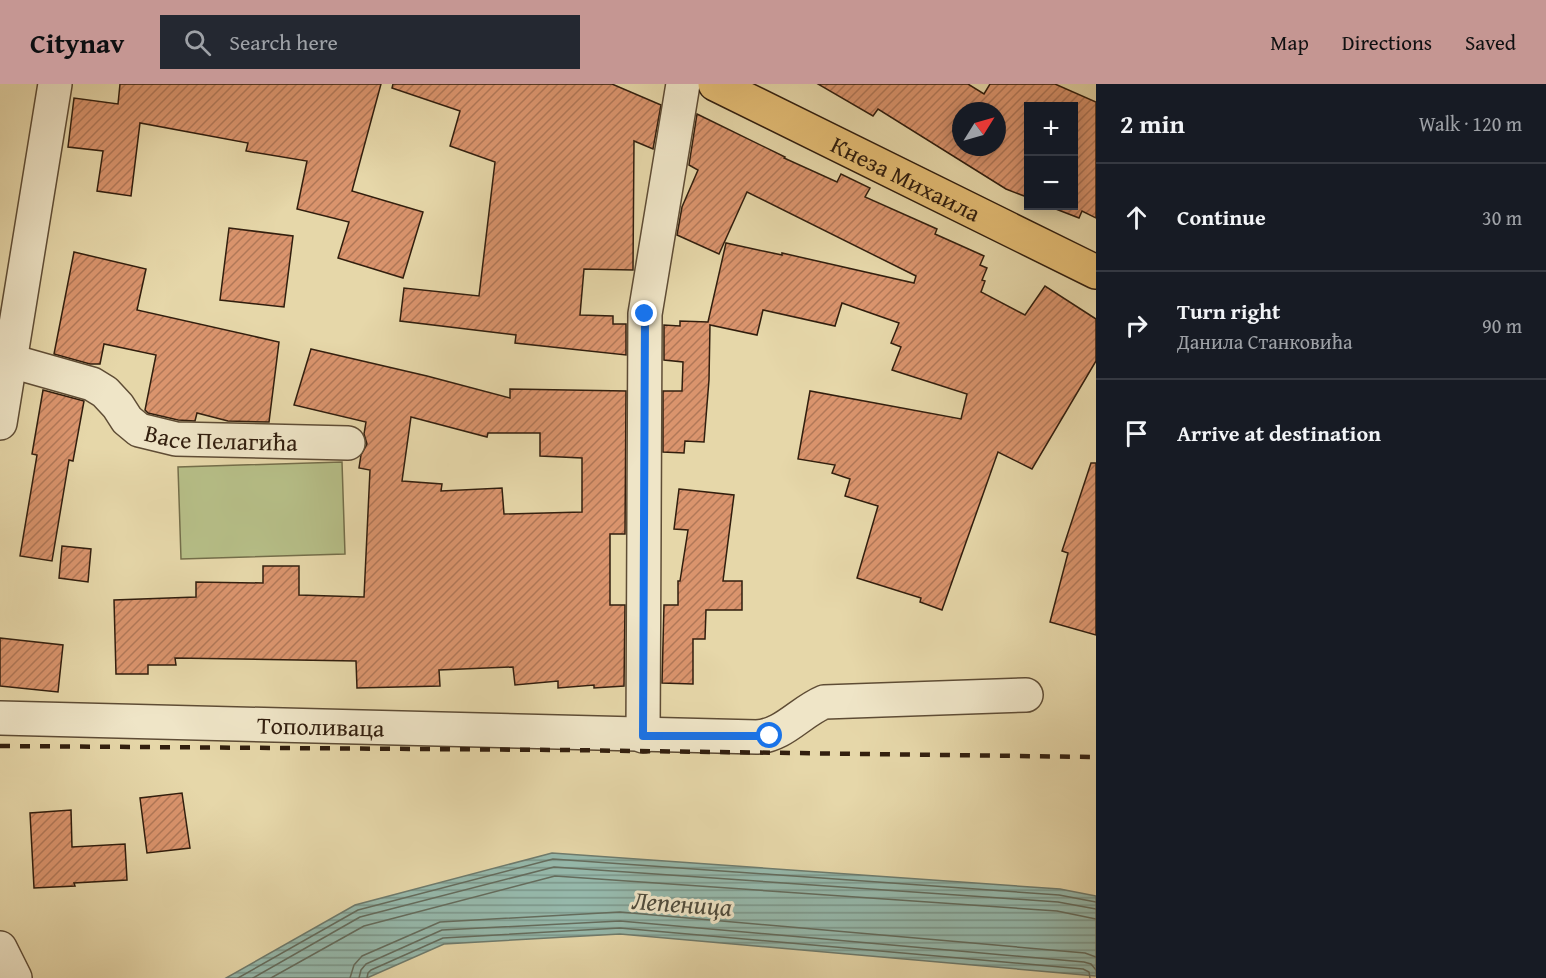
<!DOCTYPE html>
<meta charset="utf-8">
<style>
body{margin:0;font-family:"Gentium Book Plus",serif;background:#242831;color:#f1f3f6}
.controls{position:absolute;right:18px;top:18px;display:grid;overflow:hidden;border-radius:0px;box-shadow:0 3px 15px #0003}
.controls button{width:54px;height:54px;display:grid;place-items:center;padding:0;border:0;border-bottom:2px solid #363941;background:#171b24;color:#f1f3f6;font:30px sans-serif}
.compass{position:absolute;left:952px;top:18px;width:54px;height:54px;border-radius:50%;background:#171b24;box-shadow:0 3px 15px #0003;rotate:53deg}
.stop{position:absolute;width:18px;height:18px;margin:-14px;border:4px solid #1a73e8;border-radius:50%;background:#fff}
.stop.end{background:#1a73e8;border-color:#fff;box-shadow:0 2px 6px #0008}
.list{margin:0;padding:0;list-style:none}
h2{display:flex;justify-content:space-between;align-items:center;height:78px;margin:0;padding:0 24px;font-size:26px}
h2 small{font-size:20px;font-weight:400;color:#9ea1a6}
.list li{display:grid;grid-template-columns:39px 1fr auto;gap:18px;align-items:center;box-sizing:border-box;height:108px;padding:0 24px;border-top:2px solid #363941}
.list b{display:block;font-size:22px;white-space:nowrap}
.list p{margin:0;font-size:20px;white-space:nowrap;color:#9ea1a6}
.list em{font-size:20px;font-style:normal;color:#9ea1a6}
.icon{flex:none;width:33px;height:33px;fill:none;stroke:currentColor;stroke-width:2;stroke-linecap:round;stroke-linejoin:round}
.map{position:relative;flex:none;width:1096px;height:894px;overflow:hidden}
header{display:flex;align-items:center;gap:36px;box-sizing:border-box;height:84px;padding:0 30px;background:#c59692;color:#111}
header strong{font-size:28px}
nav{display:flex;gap:33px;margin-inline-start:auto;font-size:21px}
.search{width:420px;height:54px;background:#242831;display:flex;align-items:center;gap:15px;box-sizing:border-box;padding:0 21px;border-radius:0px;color:#9ea1a6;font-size:22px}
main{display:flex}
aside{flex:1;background:#171b24}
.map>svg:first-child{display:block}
.pitch{fill:#b6be87;stroke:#746e4a;stroke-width:1.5}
.water{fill:url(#water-rules);stroke:#6e7b6d;stroke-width:1.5}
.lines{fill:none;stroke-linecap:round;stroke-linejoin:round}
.shore{stroke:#646c5d;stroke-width:1.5}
.building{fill:url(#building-hatch);stroke:#311e0e;stroke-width:1.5;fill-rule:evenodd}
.minor-casing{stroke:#5e4c35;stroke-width:36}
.major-casing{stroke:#311e0e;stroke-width:36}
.minor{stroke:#efe5c7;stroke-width:33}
.major{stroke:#e3bc74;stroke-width:33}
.rail{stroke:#311e0e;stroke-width:4.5;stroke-dasharray:10 10;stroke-linecap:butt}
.route{stroke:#1a73e8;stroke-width:8}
.labels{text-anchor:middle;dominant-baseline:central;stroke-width:6;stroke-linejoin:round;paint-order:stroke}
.street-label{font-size:24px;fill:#311e0e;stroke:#efe5c7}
.water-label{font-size:26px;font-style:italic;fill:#4f4c3d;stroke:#efe5c7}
</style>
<header>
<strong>Citynav</strong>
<div class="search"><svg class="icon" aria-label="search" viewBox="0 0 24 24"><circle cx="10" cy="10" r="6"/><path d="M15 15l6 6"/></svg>Search here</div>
<nav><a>Map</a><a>Directions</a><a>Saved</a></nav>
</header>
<main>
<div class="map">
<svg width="1096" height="894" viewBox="0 0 1096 894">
<defs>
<pattern id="water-rules" width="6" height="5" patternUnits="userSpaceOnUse" patternTransform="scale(1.5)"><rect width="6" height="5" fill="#96b9ac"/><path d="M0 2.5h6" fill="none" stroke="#7b968a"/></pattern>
<pattern id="building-hatch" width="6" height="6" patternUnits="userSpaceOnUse" patternTransform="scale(1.5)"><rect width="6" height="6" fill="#da946d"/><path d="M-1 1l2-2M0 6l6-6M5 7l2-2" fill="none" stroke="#b17858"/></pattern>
</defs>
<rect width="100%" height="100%" fill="#e6d7a9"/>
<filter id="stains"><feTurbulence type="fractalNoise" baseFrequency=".00333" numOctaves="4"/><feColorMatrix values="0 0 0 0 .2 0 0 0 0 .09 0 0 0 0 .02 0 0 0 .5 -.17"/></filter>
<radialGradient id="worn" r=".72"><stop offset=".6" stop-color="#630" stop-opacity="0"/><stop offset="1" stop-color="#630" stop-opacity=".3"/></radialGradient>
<path class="pitch" d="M 342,378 L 345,470 L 181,475 L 178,383 Z"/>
<path class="water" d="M 552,769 L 1060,805 L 1096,812 L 1096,892 L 620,850 L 444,860 L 367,894 L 226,894 L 355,821 Z"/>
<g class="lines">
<g class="shore">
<path d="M 238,894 L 358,826 L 553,775 L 1059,811 L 1096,818"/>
<path d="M 253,894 L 360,833 L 554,783 L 1058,818 L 1096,825"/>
<path d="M 271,894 L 364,842 L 555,792 L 1057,827 L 1096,835"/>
<path d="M 350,894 L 354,881 L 362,872 L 440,838 L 620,828 L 1085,869 L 1096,873"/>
<path d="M 359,894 L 361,886 L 366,880 L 442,846 L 620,837 L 1084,878 L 1091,880 L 1096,886"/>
<path d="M 367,894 L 368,889 L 371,886 L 443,854 L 620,844 L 1083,885 L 1089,888 L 1090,894"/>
</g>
</g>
<g class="building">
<path d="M 120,0 L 381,0 L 352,107 L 423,128 L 403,194 L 338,174 L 349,138 L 297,125 L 307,77 L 246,67 L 248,59 L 140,39 L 131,112 L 97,107 L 103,67 L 68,63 L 74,14 L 118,20 Z"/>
<path d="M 393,0 L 612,0 L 661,21 L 653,65 L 634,57 L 633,186 L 584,185 L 580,231 L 613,232 L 613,240 L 626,240 L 626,271 L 515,259 L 516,251 L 400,237 L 404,204 L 479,212 L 495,78 L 450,62 L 460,27 L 392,4 Z"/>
<path d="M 818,0 L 968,0 L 984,10 L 990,0 L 1055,0 L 1096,18 L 1096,134 L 1082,127 L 1079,134 L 1048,122 L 1074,122 L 1074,22 L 1029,22 L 1029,114 L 1006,105 L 878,25 L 873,32 ZM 961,27 L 997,27 L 997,63 L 961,63 Z"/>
<path d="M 697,30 L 785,73 L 784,74 L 837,98 L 841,90 L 870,104 L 865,113 L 937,145 L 935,150 L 984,172 L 980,181 L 987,184 L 982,196 L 985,197 L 981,208 L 1025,231 L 1045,202 L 1096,235 L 1096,277 L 1032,385 L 998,368 L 942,526 L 920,518 L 921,514 L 857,494 L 878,422 L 845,412 L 850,395 L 832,389 L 835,381 L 798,375 L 810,307 L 961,335 L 967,310 L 892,286 L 901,263 L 891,259 L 899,239 L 842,219 L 835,242 L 763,226 L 757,251 L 710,241 L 709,296 L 704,358 L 685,357 L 684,369 L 663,368 L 663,307 L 682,307 L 683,278 L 664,276 L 664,241 L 680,242 L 680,237 L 708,238 L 726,159 L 782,171 L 782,169 L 914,199 L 916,192 L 747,108 L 719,170 L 677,151 L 682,123 L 698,86 L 689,81 Z"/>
<path d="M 229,144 L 293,152 L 284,223 L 220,216 Z"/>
<path d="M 74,168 L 146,185 L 137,226 L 279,258 L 269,338 L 228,337 L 197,329 L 195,337 L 178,336 L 148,329 L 145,326 L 156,271 L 104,260 L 100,280 L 90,280 L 54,270 Z"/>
<path d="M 311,265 L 427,292 L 510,314 L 510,305 L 626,307 L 625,450 L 610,450 L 610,521 L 625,521 L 624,602 L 594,604 L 594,601 L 558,604 L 558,597 L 515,601 L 513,583 L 439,586 L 440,602 L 357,604 L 356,577 L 175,574 L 176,581 L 148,581 L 148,590 L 116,590 L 114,516 L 196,513 L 196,498 L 263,499 L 263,482 L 299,482 L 299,511 L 364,513 L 370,386 L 359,384 L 361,371 L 367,360 L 364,350 L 366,338 L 294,321 ZM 411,333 L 487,353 L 488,349 L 540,349 L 540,372 L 582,374 L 582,428 L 504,430 L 502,404 L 441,407 L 442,400 L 402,397 Z"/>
<path d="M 43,306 L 84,317 L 73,377 L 69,376 L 52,477 L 20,472 L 37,371 L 32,370 Z"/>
<path d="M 1091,379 L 1096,379 L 1096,551 L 1050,538 L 1068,469 L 1062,467 Z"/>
<path d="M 679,405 L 734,411 L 723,497 L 742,497 L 742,526 L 706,526 L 705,555 L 693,555 L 693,600 L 662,599 L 664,521 L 678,521 L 678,497 L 680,497 L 688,446 L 674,445 Z"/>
<path d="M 62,462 L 91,465 L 88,498 L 59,494 Z"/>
<path d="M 0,554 L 63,561 L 58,608 L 0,602 Z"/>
<path d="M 182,709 L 190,764 L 147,769 L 140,714 Z"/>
<path d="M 71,726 L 72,763 L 125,760 L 127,796 L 74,799 L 75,802 L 34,804 L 30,729 Z"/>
</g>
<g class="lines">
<defs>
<g id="minor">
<path id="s1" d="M 11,277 L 92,300 L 105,308 L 118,322 L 127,336 L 139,346 L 176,355 L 348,359"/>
<path d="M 0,339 L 55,0"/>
<path id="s2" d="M 0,634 L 757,653 C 784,651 800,628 824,618 L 1026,611"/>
<path d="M 643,652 L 645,230 L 683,0"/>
<path d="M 0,864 L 15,894"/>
</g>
<g id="major">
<path id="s3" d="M 715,0 L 1096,188"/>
</g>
</defs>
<use href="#minor" class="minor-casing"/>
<use href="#major" class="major-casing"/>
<use href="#minor" class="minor"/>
<use href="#major" class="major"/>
<path class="rail" d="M 0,662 L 562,666 L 1096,673"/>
</g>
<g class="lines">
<path class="route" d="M 645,230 L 643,652 L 770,652"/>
</g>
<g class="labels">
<g class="street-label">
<text stroke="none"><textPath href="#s3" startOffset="213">Кнеза Михаила</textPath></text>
<text stroke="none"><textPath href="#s1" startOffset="234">Васе Пелагића</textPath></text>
<text stroke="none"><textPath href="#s2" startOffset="321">Тополиваца</textPath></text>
</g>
<g class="water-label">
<text transform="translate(682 819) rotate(4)">Лепеница</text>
</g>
</g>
<rect width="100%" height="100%" filter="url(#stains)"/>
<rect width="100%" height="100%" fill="url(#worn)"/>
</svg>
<div class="controls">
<button>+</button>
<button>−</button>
</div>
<svg class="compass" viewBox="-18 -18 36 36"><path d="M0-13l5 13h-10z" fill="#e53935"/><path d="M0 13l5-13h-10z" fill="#9ea1a6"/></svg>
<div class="stop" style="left:770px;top:652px"></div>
<div class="stop end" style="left:645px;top:230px"></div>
</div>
<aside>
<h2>2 min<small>Walk · 120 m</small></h2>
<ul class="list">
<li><svg class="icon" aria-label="ahead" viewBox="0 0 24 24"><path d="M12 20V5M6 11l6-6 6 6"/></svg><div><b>Continue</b></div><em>30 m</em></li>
<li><svg class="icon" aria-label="right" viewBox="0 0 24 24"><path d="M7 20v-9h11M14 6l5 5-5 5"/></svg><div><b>Turn right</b><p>Данила Станковића</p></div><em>90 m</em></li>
<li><svg class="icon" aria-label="arrive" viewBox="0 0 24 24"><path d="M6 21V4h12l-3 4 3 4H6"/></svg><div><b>Arrive at destination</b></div></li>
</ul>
</aside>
</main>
